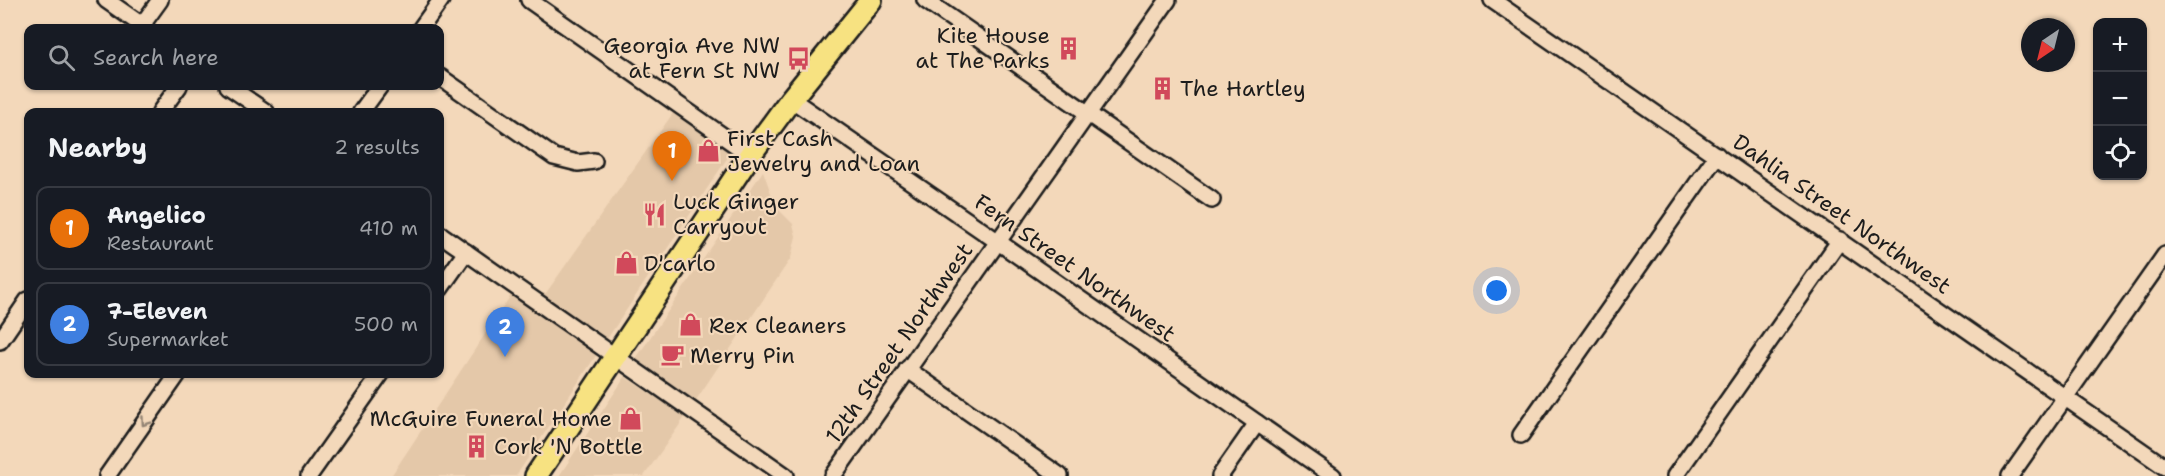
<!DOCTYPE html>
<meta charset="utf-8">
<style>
body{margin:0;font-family:"Shantell Sans",sans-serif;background:#20242c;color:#f1f3f6}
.controls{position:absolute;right:18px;top:18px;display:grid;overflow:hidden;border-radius:12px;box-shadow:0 2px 4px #0004}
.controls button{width:54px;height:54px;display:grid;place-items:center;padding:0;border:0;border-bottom:2px solid #363941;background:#171b24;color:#f1f3f6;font:30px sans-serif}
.compass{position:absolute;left:2021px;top:18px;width:54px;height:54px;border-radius:50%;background:#171b24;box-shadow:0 2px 4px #0004;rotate:215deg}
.you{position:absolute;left:1497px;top:291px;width:21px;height:21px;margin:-15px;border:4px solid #fff;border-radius:50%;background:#1a73e8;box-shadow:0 0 0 9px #1a73e833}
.badge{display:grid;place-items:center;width:39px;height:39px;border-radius:50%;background:#1a73e8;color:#fff;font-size:20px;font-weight:700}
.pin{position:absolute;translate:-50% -50px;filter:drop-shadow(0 2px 3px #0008)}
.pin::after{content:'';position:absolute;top:32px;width:21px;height:18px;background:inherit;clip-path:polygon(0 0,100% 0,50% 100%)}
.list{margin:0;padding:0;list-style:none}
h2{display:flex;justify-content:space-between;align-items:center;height:78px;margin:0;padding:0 24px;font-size:26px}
h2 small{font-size:20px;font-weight:400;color:#9ea1a6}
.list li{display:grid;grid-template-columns:39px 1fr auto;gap:18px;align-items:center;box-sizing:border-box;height:84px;margin:0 12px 12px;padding:0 12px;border:2px solid #363941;border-radius:12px}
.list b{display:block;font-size:22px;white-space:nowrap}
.list p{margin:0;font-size:20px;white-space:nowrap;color:#9ea1a6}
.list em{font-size:20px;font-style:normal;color:#9ea1a6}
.icon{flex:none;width:33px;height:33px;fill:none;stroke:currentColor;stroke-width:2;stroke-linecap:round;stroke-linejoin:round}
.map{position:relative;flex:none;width:2165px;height:476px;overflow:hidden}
.search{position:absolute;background:#171b24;box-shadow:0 2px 4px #0004;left:24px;top:24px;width:420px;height:66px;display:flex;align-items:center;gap:15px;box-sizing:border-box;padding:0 21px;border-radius:12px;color:#9ea1a6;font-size:22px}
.panel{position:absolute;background:#171b24;box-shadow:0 2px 4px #0004;left:24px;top:108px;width:420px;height:270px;border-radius:12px}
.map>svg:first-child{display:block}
.built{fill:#e4c8a9}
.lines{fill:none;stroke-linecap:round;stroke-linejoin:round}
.minor-casing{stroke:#1c1c1c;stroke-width:20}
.highway-casing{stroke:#1c1c1c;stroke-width:26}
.minor{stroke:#f3d8ba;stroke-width:15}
.highway{stroke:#f7e281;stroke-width:21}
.oneway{stroke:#928373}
.labels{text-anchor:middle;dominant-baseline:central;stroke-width:4.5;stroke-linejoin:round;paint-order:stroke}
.poi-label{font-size:22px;fill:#1c1c1c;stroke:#f3d8ba;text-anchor:start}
.street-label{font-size:22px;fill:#1c1c1c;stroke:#f3d8ba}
</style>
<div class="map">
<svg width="2165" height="476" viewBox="0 0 2165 476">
<rect width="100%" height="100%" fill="#f3d8ba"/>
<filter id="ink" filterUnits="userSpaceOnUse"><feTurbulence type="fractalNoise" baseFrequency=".0167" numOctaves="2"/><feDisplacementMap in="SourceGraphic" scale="12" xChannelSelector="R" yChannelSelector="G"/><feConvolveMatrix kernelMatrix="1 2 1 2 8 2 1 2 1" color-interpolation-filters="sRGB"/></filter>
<g filter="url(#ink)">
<g class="built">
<path d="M 683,99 L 740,139 L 516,476 L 391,476 L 511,295 L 546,293 Z"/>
<path d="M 763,171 L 776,207 L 793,224 L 796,236 L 791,258 L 694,403 L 635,360 Z"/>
<path d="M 625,377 L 685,417 L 644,476 L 559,476 Z"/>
</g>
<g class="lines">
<defs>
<g id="minor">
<path d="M 106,0 L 146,28"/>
<path d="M 529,0 L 750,155"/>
<path d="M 925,0 L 1212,200"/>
<path d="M 1492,0 L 2165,467"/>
<path d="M 142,25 L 160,0"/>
<path d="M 421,28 L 441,0"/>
<path d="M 440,77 L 554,157 L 578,163 L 594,161"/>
<path d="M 228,86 L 266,112"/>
<path d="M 791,99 L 997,241 L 1333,476"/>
<path d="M 160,112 L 179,86"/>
<path d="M 361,112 L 380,86"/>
<path d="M 440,234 L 786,476"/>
<path d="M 440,289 L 466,252"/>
<path d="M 0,341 L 28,300"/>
<path d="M 907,369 L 1060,476"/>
<path d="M 1521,435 L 1717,155"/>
<path d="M 107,476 L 178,374"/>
<path d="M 309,476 L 381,374"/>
<path d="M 833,476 L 1168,0"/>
<path d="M 1220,476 L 1257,423"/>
<path d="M 1675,476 L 1840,240"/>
<path d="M 2010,476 L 2165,255"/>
</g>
<path id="highway" d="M 536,476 L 750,155 L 791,99 L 871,0"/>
</defs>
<use href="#minor" class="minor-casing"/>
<use href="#highway" class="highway-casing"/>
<use href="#minor" class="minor"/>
<use href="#highway" class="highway"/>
</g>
<defs><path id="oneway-chevron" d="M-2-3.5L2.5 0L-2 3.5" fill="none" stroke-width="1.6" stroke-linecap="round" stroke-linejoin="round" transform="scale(1.5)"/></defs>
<use class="oneway" href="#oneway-chevron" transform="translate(145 422) rotate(125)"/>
</g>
<defs>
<symbol id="building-bare" viewBox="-9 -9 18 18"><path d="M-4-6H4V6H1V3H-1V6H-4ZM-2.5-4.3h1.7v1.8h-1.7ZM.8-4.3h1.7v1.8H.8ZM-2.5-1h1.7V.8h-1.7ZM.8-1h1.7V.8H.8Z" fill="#d1495b" stroke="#f3d8ba" stroke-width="2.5" paint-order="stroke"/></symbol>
<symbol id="bus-bare" viewBox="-9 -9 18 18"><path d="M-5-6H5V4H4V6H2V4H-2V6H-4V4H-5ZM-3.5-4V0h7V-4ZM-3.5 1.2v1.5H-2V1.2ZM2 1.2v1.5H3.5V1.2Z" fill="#d1495b" stroke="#f3d8ba" stroke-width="2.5" paint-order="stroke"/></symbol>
<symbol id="shop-bare" viewBox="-9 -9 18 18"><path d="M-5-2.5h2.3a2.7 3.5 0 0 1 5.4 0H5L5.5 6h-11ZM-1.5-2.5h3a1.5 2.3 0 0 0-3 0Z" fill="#d1495b" stroke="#f3d8ba" stroke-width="2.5" paint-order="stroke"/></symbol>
<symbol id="restaurant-bare" viewBox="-9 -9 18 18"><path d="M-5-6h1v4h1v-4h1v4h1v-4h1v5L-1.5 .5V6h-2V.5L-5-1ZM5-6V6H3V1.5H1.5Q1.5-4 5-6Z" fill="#d1495b" stroke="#f3d8ba" stroke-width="2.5" paint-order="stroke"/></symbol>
<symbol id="cafe-bare" viewBox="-9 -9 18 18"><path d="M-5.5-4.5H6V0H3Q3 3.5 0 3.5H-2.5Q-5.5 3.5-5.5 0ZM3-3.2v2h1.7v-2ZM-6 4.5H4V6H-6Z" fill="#d1495b" stroke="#f3d8ba" stroke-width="2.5" paint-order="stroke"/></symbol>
</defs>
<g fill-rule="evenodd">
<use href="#building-bare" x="1052" y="32" width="33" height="33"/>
<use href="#bus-bare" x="782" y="42" width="33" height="33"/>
<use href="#building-bare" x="1146" y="72" width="33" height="33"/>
<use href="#shop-bare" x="692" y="134" width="33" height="33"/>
<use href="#restaurant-bare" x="638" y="198" width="33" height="33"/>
<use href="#shop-bare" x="610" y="246" width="33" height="33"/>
<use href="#shop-bare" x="674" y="308" width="33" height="33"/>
<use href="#cafe-bare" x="656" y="338" width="33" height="33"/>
<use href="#shop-bare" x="614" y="402" width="33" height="33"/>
<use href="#building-bare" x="460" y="430" width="33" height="33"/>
</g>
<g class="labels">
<g class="poi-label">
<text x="1050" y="35" text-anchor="end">Kite House<tspan x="1050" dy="25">at The Parks</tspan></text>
<text x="780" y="45" text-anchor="end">Georgia Ave NW<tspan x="780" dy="25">at Fern St NW</tspan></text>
<text x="1180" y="88">The Hartley</text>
<text x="727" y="138">First Cash<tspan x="727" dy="25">Jewelry and Loan</tspan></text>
<text x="673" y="201">Luck Ginger<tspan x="673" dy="25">Carryout</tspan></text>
<text x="644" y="263">D'carlo</text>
<text x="709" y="325">Rex Cleaners</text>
<text x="690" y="355">Merry Pin</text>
<text x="612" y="418" text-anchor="end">McGuire Funeral Home</text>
<text x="494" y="446">Cork 'N Bottle</text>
</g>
<g class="street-label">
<text transform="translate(1842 214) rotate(35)">Dahlia Street Northwest</text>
<text transform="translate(1075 268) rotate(35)">Fern Street Northwest</text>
<text transform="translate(899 343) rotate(-55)">12th Street Northwest</text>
</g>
</g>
</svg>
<div class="controls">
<button>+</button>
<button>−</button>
<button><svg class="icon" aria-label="locate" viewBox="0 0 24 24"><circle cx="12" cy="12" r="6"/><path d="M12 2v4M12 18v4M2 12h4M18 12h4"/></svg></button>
</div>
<svg class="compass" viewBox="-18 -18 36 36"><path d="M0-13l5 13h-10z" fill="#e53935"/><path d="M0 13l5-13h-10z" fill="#9ea1a6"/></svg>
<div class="you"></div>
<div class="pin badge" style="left:672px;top:181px;background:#e8710a">1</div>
<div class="pin badge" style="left:505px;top:357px;background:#3f7fe0">2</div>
<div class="search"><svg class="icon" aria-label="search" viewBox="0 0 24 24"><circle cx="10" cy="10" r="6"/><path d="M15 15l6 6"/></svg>Search here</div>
<section class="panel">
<h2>Nearby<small>2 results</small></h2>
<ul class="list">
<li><span class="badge" style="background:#e8710a">1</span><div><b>Angelico</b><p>Restaurant</p></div><em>410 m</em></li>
<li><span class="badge" style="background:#3f7fe0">2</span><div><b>7-Eleven</b><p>Supermarket</p></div><em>500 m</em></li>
</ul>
</section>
</div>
